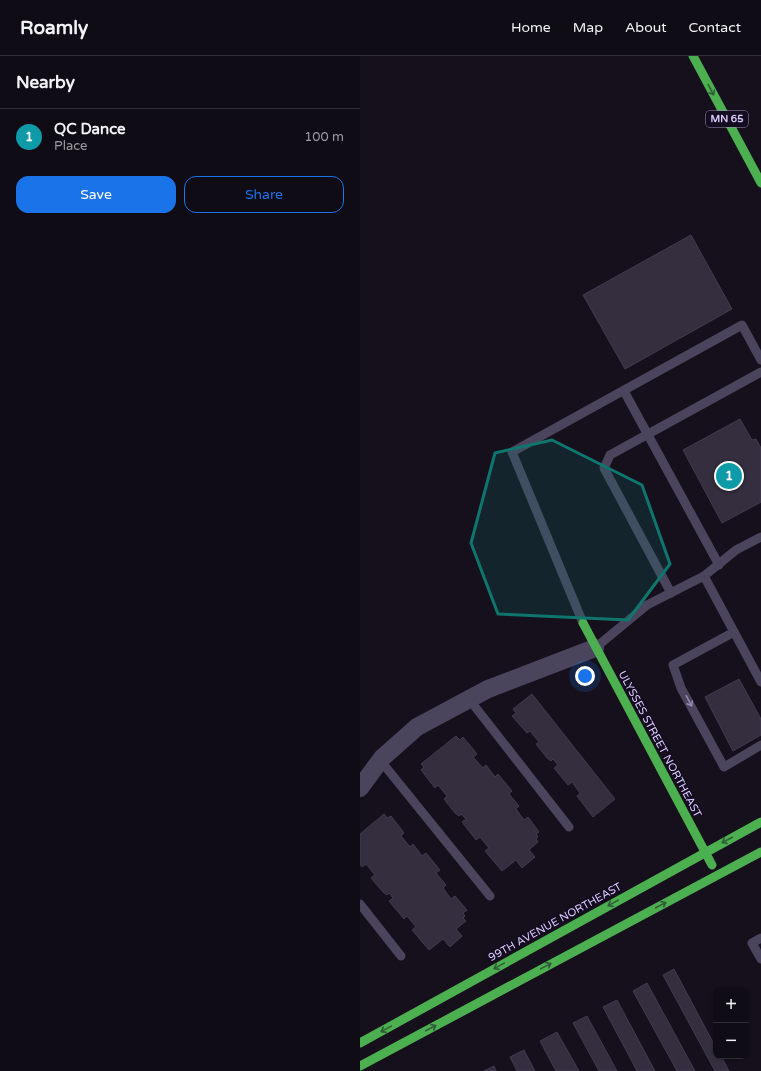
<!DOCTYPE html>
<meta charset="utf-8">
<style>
body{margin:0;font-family:"Varela Round",sans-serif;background:#1e1a22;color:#f1f3f6}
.controls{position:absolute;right:12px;bottom:12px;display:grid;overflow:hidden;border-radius:8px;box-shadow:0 1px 3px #0004}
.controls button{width:36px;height:36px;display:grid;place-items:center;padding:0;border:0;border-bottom:1px solid #302c34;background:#100c15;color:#f1f3f6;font:20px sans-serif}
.you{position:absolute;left:225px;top:620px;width:14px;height:14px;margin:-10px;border:3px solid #fff;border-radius:50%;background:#1a73e8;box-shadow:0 0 0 6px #1a73e833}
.badge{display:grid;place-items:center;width:26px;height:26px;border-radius:50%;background:#1a73e8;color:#fff;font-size:13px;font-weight:700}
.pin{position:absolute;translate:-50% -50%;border:2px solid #fff;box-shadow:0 1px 4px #0006}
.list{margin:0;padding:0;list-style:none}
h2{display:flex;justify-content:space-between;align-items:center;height:52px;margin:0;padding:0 16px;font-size:17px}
h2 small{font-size:13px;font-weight:400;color:#9c9ba0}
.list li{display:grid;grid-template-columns:26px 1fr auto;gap:12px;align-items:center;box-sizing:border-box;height:56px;padding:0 16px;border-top:1px solid #302c34}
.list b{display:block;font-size:15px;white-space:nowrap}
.list p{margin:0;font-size:13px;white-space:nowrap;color:#9c9ba0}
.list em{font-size:13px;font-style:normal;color:#9c9ba0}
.actions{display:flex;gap:8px;padding:12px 16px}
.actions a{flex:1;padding:9px 0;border:1px solid #1a73e8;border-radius:12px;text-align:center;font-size:14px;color:#1a73e8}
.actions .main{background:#1a73e8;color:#fff}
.map{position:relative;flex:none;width:401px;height:1015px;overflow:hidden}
header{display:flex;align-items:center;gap:24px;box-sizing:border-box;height:56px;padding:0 20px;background:#100c15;border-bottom:1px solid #302c34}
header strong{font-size:19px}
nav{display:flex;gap:22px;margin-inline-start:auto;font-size:14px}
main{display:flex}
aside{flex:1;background:#100c15}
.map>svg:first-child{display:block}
.building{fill:#342e3e;stroke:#433a50}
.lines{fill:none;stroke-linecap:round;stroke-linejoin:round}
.lane{stroke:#4b445d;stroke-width:9}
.street{stroke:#4b445d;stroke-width:18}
.fast{stroke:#4caf50;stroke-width:9}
.oneway{stroke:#305e38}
.oneway2{stroke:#9488ae}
.marked{fill:#0f766e;fill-opacity:0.2;stroke:#0f766e;stroke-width:3;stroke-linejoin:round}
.labels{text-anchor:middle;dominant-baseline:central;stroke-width:3;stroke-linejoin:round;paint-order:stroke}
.shield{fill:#140c20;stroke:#a192bc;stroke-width:1}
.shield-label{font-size:10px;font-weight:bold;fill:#decbff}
.street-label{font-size:11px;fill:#decbff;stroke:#140c20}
</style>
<header>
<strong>Roamly</strong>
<nav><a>Home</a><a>Map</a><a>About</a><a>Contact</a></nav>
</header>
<main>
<aside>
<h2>Nearby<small></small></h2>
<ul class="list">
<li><span class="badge" style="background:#0f9aa8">1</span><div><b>QC Dance</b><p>Place</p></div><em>100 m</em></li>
</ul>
<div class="actions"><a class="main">Save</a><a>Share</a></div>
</aside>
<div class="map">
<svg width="401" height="1015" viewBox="0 0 401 1015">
<rect width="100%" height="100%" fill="#15101c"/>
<g class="building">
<path d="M 331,179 L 372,253 L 265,313 L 223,239 Z"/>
<path d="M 380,363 L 392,384 L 396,383 L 401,392 L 401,446 L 362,467 L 323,394 Z"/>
<path d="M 379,623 L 401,663 L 401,679 L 373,695 L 345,641 Z"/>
<path d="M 172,638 L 255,743 L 233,761 L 217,740 L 220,737 L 212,726 L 208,729 L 194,712 L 198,709 L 193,703 L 191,705 L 187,702 L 176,688 L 179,686 L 170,675 L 167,677 L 152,660 L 156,657 L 153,653 Z"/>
<path d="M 96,680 L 100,684 L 103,681 L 117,698 L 113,701 L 123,712 L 126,709 L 135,721 L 138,718 L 152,735 L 149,738 L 159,750 L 156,753 L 164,764 L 168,761 L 179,776 L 176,778 L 178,781 L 176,783 L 178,786 L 169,794 L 175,801 L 162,812 L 156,804 L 142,815 L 125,795 L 129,792 L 120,781 L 116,784 L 102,766 L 106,763 L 101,758 L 99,760 L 95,757 L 84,743 L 87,740 L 78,729 L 75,732 L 61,714 L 64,711 L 61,708 Z"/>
<path d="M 24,758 L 27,762 L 31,760 L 44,777 L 41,780 L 50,791 L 53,788 L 62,800 L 66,797 L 80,814 L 76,817 L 86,829 L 83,832 L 91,843 L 95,840 L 107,854 L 103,857 L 105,860 L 103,862 L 106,865 L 96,873 L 102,880 L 90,891 L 83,883 L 69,894 L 52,874 L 56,871 L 47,860 L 44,863 L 29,845 L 33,842 L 29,837 L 27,839 L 23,836 L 11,822 L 15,819 L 6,808 L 2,811 L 0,808 L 0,778 Z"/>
<path d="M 314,913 L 356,992 L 356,1000 L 361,1000 L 369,1015 L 355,1015 L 303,919 Z"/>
<path d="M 287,927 L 335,1015 L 317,1015 L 273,935 Z"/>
<path d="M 257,944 L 295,1015 L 277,1015 L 243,951 Z"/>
<path d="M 227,960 L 257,1015 L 239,1015 L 213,967 Z"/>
<path d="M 197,976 L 219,1015 L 196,1015 L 180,985 Z"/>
<path d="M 164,994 L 175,1015 L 157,1015 L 150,1001 Z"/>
<path d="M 134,1010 L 136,1015 L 124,1015 Z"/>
</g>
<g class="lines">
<g class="lane">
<path d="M 264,335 L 359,509"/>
<path d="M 344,520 L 376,494 L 401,481"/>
<path d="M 311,537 L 244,412 L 250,399 L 401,316"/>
<path d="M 223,567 L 152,396 L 382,269 L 401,304"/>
<path d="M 374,576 L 313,609 L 321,632 L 364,711 L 401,689"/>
<path d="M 235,592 L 287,549 L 344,520 L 401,626"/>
<path d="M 109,643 L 209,771"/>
<path d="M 20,704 L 130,840"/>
<path d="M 0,848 L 41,900"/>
<path d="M 401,882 L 392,887 L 401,903"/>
</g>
<path class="street" d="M 0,732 L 22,702 L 57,671 L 128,633 L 235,592"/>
<g class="fast">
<path d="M 333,0 L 401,127"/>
<path d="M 223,567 L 352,809"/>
<path d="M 0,987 L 401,766"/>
<path d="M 0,1010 L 401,796"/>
</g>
</g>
<defs><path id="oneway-shaft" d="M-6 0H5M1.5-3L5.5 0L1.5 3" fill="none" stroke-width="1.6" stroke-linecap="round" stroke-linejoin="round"/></defs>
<g class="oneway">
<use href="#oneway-shaft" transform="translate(351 34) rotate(62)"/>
<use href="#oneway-shaft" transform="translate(367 784) rotate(152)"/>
<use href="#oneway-shaft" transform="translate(253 847) rotate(151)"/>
<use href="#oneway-shaft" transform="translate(301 849) rotate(-28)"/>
<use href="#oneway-shaft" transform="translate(139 910) rotate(151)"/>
<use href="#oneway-shaft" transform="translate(186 910) rotate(-28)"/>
<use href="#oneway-shaft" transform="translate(71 972) rotate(-28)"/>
<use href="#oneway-shaft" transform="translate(26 973) rotate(151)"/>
</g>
<use class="oneway2" href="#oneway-shaft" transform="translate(329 645) rotate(62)"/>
<path class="marked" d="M 192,384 L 282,429 L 310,508 L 268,564 L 138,558 L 111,487 L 135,397 Z"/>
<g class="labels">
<rect class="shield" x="346" y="55" width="42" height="16" rx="3"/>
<g class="shield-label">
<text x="367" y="63">MN 65</text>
</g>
<g class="street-label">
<text transform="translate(300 688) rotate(62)">ULYSSES STREET NORTHEAST</text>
<text transform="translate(195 866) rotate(-29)">99TH AVENUE NORTHEAST</text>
</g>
</g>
</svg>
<div class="controls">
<button>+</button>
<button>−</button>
</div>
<div class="you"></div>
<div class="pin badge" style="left:369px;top:420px;background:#0f9aa8">1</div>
</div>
</main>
